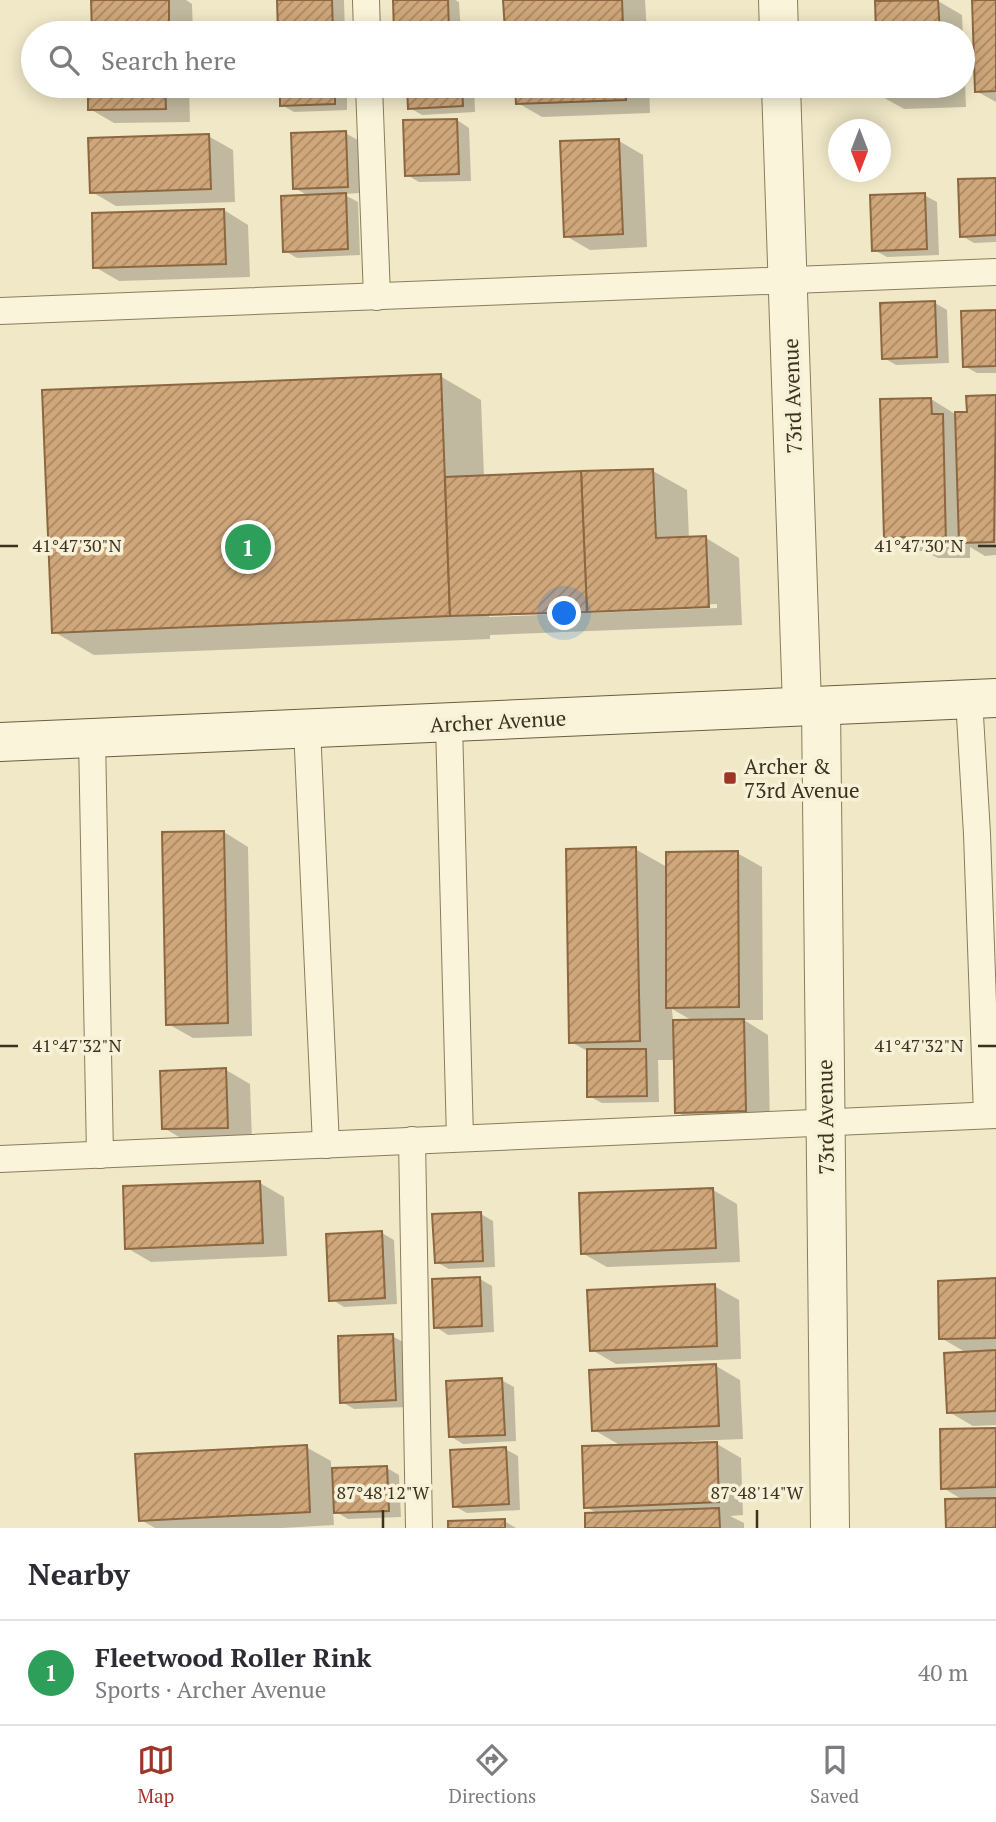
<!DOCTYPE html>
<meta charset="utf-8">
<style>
body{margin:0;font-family:"PT Serif",serif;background:#f7f7f7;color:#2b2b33}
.compass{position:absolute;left:828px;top:119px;width:63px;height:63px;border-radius:50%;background:#fff;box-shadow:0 4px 18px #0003;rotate:180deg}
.you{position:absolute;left:565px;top:614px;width:24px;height:24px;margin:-18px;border:5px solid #fff;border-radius:50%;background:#1a73e8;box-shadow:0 0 0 10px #1a73e833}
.badge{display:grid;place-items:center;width:46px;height:46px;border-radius:50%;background:#9d3529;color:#fff;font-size:23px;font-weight:700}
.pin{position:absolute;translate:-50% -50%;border:4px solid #fff;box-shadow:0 2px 7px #0006}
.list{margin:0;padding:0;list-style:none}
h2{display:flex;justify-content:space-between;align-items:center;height:91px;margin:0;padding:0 28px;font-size:30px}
h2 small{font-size:23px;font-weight:400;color:#7c7c81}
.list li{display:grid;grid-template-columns:46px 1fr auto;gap:21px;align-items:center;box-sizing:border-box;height:105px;padding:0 28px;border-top:2px solid #e1e1e2}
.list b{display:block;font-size:26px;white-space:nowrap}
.list p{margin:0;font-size:23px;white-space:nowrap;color:#7c7c81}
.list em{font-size:23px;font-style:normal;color:#7c7c81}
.icon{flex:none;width:38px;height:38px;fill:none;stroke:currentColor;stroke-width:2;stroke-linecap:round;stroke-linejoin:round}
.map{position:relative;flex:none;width:996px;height:1528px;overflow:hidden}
.search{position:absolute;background:#fff;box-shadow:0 4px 18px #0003;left:21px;right:21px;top:21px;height:77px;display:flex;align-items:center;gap:18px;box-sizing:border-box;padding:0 24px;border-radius:38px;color:#7c7c81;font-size:26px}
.sheet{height:196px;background:#fff}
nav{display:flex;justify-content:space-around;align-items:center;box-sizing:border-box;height:98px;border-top:2px solid #e1e1e2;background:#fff;font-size:19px;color:#7c7c81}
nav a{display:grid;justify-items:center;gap:4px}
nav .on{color:#9d3529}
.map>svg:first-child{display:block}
.shadow{fill:#0003;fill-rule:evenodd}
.building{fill:url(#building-hatch);stroke:#8c6740;stroke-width:2}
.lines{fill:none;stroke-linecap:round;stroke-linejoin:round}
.service-casing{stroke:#8c7b5b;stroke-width:28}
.minor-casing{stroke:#8c7b5b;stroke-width:40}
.secondary-casing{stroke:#6e5c3e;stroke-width:40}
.service{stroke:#faf4da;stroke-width:26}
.minor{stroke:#faf4da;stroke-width:38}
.secondary{stroke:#faf4da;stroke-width:38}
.ticks{fill:none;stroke:#3c301f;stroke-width:2.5}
.poi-dot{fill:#9d3529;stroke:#f7f1d7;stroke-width:2.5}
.labels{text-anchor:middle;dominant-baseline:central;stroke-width:7;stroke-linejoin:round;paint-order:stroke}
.street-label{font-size:21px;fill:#3c301f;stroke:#f7f1d7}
.poi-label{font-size:21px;fill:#3c301f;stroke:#f7f1d7;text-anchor:start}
.ticks-label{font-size:18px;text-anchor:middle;fill:#3c301f;stroke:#f7f1d7;stroke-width:7;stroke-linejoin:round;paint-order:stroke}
</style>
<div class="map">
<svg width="996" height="1528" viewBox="0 0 996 1528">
<defs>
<pattern id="building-hatch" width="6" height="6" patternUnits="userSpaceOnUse" patternTransform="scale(1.75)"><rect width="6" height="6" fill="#cfa77b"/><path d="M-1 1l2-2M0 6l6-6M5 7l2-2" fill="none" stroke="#a98864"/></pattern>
</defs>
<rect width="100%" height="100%" fill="#f0e8c7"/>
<g class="shadow">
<path d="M 93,0 L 186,0 L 192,4 L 193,33 L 93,33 Z"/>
<path d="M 279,0 L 344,0 L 345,33 L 280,33 Z"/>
<path d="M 395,0 L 455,0 L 459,2 L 461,33 L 398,33 L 396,32 Z"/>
<path d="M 505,0 L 645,0 L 647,33 L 511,33 L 506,30 Z"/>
<path d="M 974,0 L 996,0 L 996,102 L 976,91 Z"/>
<path d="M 938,1 L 962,15 L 966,107 L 904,109 L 879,95 L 879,86 L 963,86 L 963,33 L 878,33 L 877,2 Z"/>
<path d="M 89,86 L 189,86 L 190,122 L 114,123 L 90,109 Z"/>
<path d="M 281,86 L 347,86 L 347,110 L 294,112 L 282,105 Z"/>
<path d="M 409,86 L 474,86 L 475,112 L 422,115 L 410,108 Z"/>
<path d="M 517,86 L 649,86 L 650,113 L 542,117 L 518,103 Z"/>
<path d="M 457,120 L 469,128 L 471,181 L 419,182 L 407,175 Z"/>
<path d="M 345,133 L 358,140 L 360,193 L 343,194 L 358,202 L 360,255 L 297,258 L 285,251 L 310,197 L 295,188 Z"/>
<path d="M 208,136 L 233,150 L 235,202 L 116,206 L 92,192 Z"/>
<path d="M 619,141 L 643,155 L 647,247 L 590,250 L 566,236 Z"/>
<path d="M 996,180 L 996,242 L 974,243 L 962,236 Z"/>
<path d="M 924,195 L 937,202 L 939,255 L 887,257 L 874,250 Z"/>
<path d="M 224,210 L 248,225 L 250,277 L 119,281 L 95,267 Z"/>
<path d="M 935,303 L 947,310 L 949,363 L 896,365 L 884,358 Z"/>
<path d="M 996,311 L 996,373 L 977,373 L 964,366 Z"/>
<path d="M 440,376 L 481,400 L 484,477 L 653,471 L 687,490 L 689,539 L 706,538 L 739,558 L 742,625 L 490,635 L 490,639 L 94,655 L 54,632 ZM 717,604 L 717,608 L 489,617 L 489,613 Z"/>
<path d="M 996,397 L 996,555 L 985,556 L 970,547 L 970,558 L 938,558 L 924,551 L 911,551 L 886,537 L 931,399 L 955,414 L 969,414 L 968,398 Z"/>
<path d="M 224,832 L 248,847 L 252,1036 L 193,1038 L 168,1024 Z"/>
<path d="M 635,849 L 667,867 L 737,853 L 762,867 L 763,1020 L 744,1020 L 768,1035 L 770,1125 L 701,1126 L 677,1112 L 676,1060 L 658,1060 L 659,1102 L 602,1103 L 589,1096 L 589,1052 L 571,1042 ZM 672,1009 L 693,1021 L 673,1021 Z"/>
<path d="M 226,1070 L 250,1084 L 252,1141 L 189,1143 L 164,1128 Z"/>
<path d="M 260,1183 L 284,1197 L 287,1256 L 151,1262 L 127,1248 Z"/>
<path d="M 713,1190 L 737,1204 L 740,1262 L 607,1267 L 582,1253 Z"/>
<path d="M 481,1214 L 493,1221 L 495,1267 L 449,1269 L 436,1262 Z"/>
<path d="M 382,1233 L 394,1240 L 397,1304 L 344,1307 L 331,1299 Z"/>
<path d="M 480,1279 L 492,1286 L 494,1332 L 448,1335 L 436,1327 Z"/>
<path d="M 996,1279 L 996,1425 L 973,1426 L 949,1412 L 967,1353 L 941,1338 Z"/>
<path d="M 714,1286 L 739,1300 L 741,1359 L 616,1364 L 592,1350 Z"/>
<path d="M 392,1336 L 405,1343 L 408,1407 L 354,1409 L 342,1402 Z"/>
<path d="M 716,1366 L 740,1380 L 743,1439 L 692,1441 L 692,1444 L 717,1444 L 741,1458 L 743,1515 L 730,1516 L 744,1523 L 744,1528 L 587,1528 L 599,1514 L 586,1507 L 623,1447 L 594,1430 Z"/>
<path d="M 501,1380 L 514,1387 L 516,1441 L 463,1444 L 450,1436 Z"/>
<path d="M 996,1430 L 996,1528 L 948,1528 L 965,1501 L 943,1488 Z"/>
<path d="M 306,1447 L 331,1461 L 331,1470 L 387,1468 L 399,1475 L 401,1517 L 348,1519 L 333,1510 L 334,1525 L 282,1528 L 155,1528 L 141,1520 Z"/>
<path d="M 505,1449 L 518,1456 L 520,1510 L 467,1513 L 454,1506 Z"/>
<path d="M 504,1521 L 516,1528 L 450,1528 Z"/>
</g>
<g class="building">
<path d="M 91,0 L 169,0 L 169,33 L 92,33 Z"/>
<path d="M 277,0 L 332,0 L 333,33 L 278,33 Z"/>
<path d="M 393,0 L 448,0 L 449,31 L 394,33 Z"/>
<path d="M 503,0 L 622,0 L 623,26 L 505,31 Z"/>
<path d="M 938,0 L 940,33 L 876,33 L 875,1 Z"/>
<path d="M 972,0 L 996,0 L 996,91 L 975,92 Z"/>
<path d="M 88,86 L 165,86 L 166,109 L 88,110 Z"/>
<path d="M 280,86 L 335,86 L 335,104 L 280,106 Z"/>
<path d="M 407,86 L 462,86 L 463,106 L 408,109 Z"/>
<path d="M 515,86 L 626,86 L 626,100 L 516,104 Z"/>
<path d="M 877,86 L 941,86 L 942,93 L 878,96 Z"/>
<path d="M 457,119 L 459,174 L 405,176 L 403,120 Z"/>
<path d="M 346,131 L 348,187 L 293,189 L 291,133 Z"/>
<path d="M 209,134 L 211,189 L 90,193 L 88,138 Z"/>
<path d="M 619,139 L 623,234 L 564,237 L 560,141 Z"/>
<path d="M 996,178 L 996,235 L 960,237 L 958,179 Z"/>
<path d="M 346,193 L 348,249 L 283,252 L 281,196 Z"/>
<path d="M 925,193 L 927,249 L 872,251 L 870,195 Z"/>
<path d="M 224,209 L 226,264 L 93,268 L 92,213 Z"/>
<path d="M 935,301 L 937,357 L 882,359 L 880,303 Z"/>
<path d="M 996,310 L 996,366 L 963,367 L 961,311 Z"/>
<path d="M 441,374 L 450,616 L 52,633 L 42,390 Z"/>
<path d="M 996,395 L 994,542 L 959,543 L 955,412 L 967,412 L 966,396 Z"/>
<path d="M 931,398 L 932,414 L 943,414 L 946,544 L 911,545 L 911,537 L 884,538 L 880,399 Z"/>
<path d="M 653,469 L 656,538 L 706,536 L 709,607 L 587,612 L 581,471 Z"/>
<path d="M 581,471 L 587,612 L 450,616 L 445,477 Z"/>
<path d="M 224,831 L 228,1023 L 166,1025 L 162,832 Z"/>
<path d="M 636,847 L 640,1041 L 569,1043 L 566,849 Z"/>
<path d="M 738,851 L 739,1007 L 666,1008 L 666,852 Z"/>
<path d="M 744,1019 L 746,1111 L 675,1113 L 673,1020 Z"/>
<path d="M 587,1049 L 646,1049 L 647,1096 L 587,1097 Z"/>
<path d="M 226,1068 L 228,1128 L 162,1129 L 160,1071 Z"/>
<path d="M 260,1181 L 263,1243 L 125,1249 L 123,1186 Z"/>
<path d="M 713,1188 L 716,1248 L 581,1254 L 579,1193 Z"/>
<path d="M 481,1212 L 483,1261 L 435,1263 L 432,1214 Z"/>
<path d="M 382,1231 L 385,1298 L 329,1301 L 326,1234 Z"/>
<path d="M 480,1277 L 482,1326 L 434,1328 L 432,1279 Z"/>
<path d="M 996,1278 L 996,1338 L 939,1339 L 938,1281 Z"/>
<path d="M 715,1284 L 717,1346 L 590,1351 L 587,1290 Z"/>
<path d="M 393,1334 L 396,1400 L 340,1403 L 338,1336 Z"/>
<path d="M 996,1350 L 996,1411 L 947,1413 L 944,1353 Z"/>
<path d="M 716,1364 L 719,1426 L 592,1431 L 589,1370 Z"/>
<path d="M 502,1378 L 505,1435 L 449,1437 L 446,1381 Z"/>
<path d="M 996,1428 L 996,1487 L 941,1489 L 940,1429 Z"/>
<path d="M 717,1442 L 719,1502 L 584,1508 L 582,1446 Z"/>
<path d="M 307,1445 L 310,1512 L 139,1521 L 135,1454 Z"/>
<path d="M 506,1447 L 509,1504 L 453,1507 L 450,1450 Z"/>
<path d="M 387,1466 L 389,1511 L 334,1513 L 332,1468 Z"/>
<path d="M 996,1498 L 996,1528 L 946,1528 L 945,1499 Z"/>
<path d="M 719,1508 L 720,1528 L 585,1528 L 585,1513 Z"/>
<path d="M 505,1519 L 505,1528 L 448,1528 L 448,1521 Z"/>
</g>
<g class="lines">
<defs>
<g id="service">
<path d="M 366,0 L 367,33"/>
<path d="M 369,86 L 377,297"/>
<path d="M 0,311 L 996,272"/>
<path d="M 969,699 L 977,834 L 987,1115"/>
<path d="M 449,724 L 460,1138"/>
<path d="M 307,728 L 326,1145"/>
<path d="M 92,738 L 100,1155"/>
<path d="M 412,1140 L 419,1528"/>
<path d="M 0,1159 L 996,1115"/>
</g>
<g id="minor">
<path d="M 778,0 L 779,33"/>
<path d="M 781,86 L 802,706"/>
<path d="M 821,706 L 830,1528"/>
</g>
<path id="secondary" d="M 0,742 L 996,698"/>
</defs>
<use href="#service" class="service-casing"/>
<use href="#minor" class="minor-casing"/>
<use href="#secondary" class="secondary-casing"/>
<use href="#service" class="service"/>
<use href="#minor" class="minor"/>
<use href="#secondary" class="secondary"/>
</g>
<path class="ticks" d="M 0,546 L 18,546M 978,546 L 996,546M 0,1046 L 18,1046M 978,1046 L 996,1046M 383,1510 L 383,1528M 757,1510 L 757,1528"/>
<rect class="poi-dot" x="723" y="771" width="14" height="14" rx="3.5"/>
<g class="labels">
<g class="street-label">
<text transform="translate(792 396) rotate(-92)">73rd Avenue</text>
<text transform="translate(498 721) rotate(-3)">Archer Avenue</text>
<text transform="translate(825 1117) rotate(-91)">73rd Avenue</text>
</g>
<g class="poi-label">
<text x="744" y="766">Archer &amp;<tspan x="744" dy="24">73rd Avenue</tspan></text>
</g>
</g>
<g class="ticks-label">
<text x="919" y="552">41°47'30"N</text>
<text x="77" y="552">41°47'30"N</text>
<text x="77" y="1052">41°47'32"N</text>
<text x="919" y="1052">41°47'32"N</text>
<text x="383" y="1499">87°48'12"W</text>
<text x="757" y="1499">87°48'14"W</text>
</g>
</svg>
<svg class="compass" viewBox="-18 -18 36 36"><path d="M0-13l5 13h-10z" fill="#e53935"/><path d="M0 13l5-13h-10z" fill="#7c7c81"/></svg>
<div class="you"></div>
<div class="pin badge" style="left:248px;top:547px;background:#2e9e5b">1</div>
<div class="search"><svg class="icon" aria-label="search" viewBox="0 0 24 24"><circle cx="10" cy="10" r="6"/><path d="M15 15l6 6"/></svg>Search here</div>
</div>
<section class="sheet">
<h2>Nearby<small></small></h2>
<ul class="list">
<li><span class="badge" style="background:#2e9e5b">1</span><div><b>Fleetwood Roller Rink</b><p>Sports · Archer Avenue</p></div><em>40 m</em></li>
</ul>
</section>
<nav>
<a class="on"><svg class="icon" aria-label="map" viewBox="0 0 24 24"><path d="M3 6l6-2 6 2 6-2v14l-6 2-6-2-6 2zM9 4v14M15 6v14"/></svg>Map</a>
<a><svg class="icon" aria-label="directions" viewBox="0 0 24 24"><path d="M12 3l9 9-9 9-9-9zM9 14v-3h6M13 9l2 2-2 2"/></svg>Directions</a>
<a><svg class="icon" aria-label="saved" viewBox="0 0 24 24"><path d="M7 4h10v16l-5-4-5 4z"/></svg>Saved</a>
</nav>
